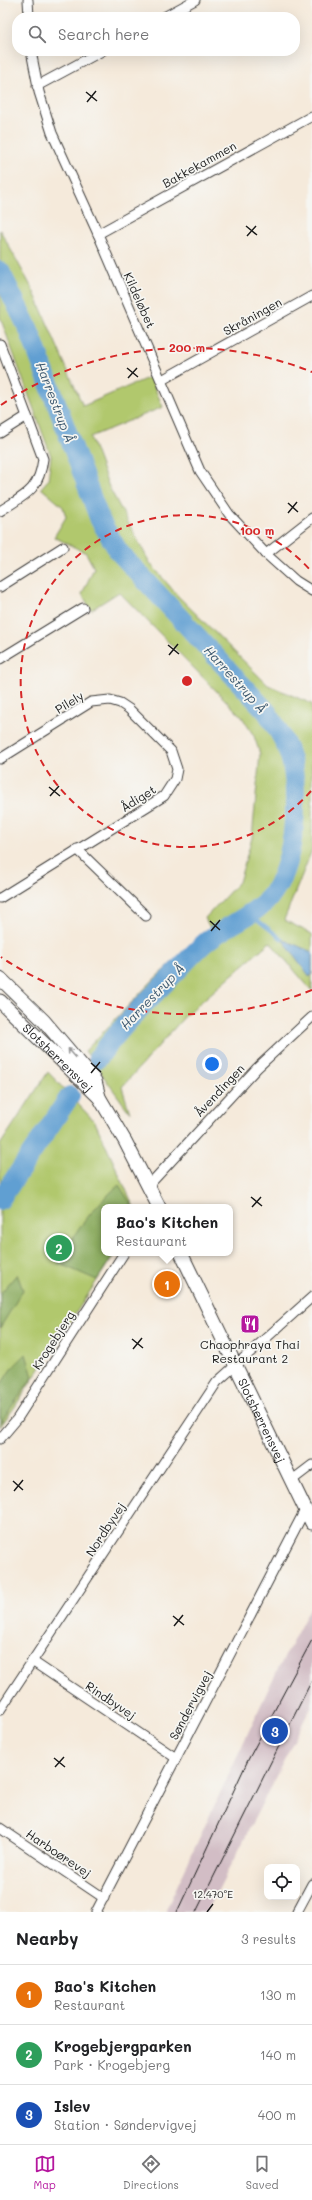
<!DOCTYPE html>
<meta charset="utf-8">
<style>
body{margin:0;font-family:Mali,sans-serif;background:#f2f2f2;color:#202124}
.controls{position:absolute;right:12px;bottom:12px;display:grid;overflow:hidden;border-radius:8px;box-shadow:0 4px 16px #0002}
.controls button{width:36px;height:36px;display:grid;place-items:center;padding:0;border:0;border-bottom:1px solid #e0e0e0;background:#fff;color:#202124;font:20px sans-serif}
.you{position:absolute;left:212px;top:1064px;width:14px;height:14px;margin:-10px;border:3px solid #fff;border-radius:50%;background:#1a73e8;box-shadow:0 0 0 6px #1a73e833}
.badge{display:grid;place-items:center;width:26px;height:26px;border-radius:50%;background:#b5179e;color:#fff;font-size:13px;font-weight:700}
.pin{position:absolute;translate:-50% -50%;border:2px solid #fff;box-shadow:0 1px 4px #0006}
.popup{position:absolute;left:101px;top:1204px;width:132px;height:52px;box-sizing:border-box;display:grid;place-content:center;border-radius:8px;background:#fff;filter:drop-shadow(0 1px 3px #0005);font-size:13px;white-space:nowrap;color:#757577}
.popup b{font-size:15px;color:#202124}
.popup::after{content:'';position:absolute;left:50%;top:100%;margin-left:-8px;border:8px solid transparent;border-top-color:#fff}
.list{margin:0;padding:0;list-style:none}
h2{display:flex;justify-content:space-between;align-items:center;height:52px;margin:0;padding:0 16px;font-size:17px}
h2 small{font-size:13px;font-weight:400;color:#757577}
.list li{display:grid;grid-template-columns:26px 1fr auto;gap:12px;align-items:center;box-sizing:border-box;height:60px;padding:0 16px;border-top:1px solid #e0e0e0}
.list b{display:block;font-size:15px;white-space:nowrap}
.list p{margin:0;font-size:13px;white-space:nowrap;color:#757577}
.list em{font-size:13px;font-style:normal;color:#757577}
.icon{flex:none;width:22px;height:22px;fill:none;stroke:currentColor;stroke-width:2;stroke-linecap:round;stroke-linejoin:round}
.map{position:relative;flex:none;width:312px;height:1912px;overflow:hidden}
.search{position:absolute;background:#fff;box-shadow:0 4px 16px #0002;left:12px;right:12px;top:12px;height:44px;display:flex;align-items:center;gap:10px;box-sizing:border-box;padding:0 14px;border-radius:16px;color:#757577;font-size:15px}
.sheet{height:232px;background:#fff}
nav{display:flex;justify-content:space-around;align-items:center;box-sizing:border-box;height:56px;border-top:1px solid #e0e0e0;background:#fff;font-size:11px;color:#757577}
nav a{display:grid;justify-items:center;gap:2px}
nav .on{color:#b5179e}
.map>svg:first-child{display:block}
.industrial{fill:#d2bdc5}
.green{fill:#b1c86d;stroke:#667244}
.forest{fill:#8cac60;stroke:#54643e}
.water{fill:#619fd2;stroke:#3e5e77}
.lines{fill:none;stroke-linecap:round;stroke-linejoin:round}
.stream{stroke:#619fd2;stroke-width:3.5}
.river{stroke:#619fd2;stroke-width:20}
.street-casing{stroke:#3d3b39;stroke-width:11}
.secondary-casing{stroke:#3d3b39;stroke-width:15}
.street{stroke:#fff;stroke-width:9}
.secondary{stroke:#fff;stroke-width:13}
.tram{stroke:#1c1c1c;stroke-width:1}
.oneway{stroke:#999}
.ticks{fill:none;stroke:#1c1c1c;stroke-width:1.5}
.ring{fill:none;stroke:#d62828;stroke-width:2;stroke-dasharray:7 5}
.labels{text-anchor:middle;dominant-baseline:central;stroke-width:3.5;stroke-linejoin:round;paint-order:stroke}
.street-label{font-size:12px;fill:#1c1c1c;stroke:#f6f6f2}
.poi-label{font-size:12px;fill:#1c1c1c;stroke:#f6f6f2}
.water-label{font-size:13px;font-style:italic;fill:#3b576e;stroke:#f6f6f2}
.ticks-label{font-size:10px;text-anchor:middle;fill:#1c1c1c;stroke:#f6f6f2;stroke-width:3.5;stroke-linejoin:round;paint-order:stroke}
.centre{fill:#d62828;stroke:#f6f6f2;stroke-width:2}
.ring-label{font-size:12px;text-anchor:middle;font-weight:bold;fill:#d62828;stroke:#f6f6f2;stroke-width:3.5;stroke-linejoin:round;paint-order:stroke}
</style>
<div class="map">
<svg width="312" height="1912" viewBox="0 0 312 1912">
<rect width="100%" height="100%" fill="#f6f6f2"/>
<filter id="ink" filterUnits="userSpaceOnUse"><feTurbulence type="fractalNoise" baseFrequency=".025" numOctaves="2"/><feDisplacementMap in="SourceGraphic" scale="8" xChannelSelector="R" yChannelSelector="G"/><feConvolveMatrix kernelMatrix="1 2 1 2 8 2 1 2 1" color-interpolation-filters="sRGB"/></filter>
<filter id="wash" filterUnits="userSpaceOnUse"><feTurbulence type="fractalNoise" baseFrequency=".012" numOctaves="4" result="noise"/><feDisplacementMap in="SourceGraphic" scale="16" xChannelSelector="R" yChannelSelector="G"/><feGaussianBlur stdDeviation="0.9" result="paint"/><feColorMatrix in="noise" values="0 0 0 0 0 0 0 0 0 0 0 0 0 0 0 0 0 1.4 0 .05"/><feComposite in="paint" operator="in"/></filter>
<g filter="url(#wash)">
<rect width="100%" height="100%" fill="#f5eadb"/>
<path class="industrial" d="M 312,1604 L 312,1705 L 207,1912 L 165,1912 L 272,1681 Z"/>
<g class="green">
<path d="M 0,230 L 33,290 L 83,406 L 150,377 L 163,407 L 90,437 L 109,487 L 150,563 L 178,596 L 268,685 L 312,704 L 312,850 L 284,920 L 312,934 L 312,991 L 270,942 L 186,1015 L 122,1087 L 130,1113 L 85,1051 L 154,979 L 210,928 L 205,918 L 239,882 L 252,838 L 260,754 L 254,736 L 242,717 L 119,592 L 91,610 L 82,594 L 94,568 L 86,553 L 54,537 L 66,517 L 63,507 L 41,488 L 48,480 L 51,456 L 0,317 Z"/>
<path d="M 48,1072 L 95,1122 L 134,1207 L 104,1207 L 104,1253 L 115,1253 L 14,1408 L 0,1427 L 0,1145 Z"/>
</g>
<g class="forest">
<path d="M 119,1185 L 133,1207 L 104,1207 L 104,1253 L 115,1253 L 97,1280 L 58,1263 C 77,1230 90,1210 119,1185 Z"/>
<path d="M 17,1274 L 23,1290 L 0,1328 L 0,1294 Z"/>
<path d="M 26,1354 L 33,1377 L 0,1423 L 0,1386 L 11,1369 Z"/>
</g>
<path class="water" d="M 282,939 L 312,952 L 312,974 L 310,977 Z"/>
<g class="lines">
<path class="stream" d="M 250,914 L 282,939"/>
<g class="river">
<path d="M 0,271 L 29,330 L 100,520 L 119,552 L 267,712 C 277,728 288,745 292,764 C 299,801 295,867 269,898 C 253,916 227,925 207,941 C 195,951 184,964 173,975 C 146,1002 121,1027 98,1058"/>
<path d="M 0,1200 L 70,1096"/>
</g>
</g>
</g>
<g filter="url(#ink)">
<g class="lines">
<defs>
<g id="street">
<path d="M 28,0 L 29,17"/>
<path d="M 164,17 L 195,0"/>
<path d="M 31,51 L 39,92 L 52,133 L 98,234 L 200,471 L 229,514 L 266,554 L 296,581 L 312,591"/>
<path d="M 37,86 L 102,51"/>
<path d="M 98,234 L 312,116"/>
<path d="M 0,344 L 43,459 C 39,491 25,495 0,511"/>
<path d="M 162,380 L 312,296"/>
<path d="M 0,433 L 27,416"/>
<path d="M 266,554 L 312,518"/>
<path d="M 0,587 L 63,547"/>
<path d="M 0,659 L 83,608"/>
<path d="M 0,759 L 91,702 L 110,700 L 120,703 L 129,709 L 171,751 L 177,769 L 175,779 L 164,796 L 0,898"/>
<path d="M 77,849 L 146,916"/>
<path d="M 149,1185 L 257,1068 L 312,1017"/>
<path d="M 0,1439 L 17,1419 L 124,1253"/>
<path d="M 291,1481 L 312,1465"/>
<path d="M 32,1661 L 176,1758"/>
<path d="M 0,1710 L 217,1382 L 312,1297"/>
<path d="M 0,1828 L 104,1898"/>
<path d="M 96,1912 L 305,1510"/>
<path d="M 297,1912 L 312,1884"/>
</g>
<g id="secondary">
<path d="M 0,978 L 44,1021 L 95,1081 L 99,1097"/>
<path id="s1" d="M 0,1001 L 99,1097 L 125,1141 L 159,1207"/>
<path id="s2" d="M 181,1253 L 312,1523"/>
</g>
</defs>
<use href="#street" class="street-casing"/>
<use href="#secondary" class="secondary-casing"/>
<use href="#street" class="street"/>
<use href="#secondary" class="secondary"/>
<g class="tram">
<path d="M 177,1912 L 248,1760 L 312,1640"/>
<path d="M 196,1912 L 312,1680"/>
</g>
</g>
<defs><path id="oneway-shaft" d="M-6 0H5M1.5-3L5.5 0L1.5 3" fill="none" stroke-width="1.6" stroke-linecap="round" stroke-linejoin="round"/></defs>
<use class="oneway" href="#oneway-shaft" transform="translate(72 1053) rotate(-131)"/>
</g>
<path class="ticks" d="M 86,92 L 97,101M 87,102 L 96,91M 246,226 L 257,235M 247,236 L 256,226M 127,368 L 138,377M 128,378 L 137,368M 288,503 L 298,512M 288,513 L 297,502M 168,645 L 179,654M 169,655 L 178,644M 49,787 L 60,796M 50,796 L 59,786M 210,921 L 220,930M 211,931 L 220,920M 91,1063 L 101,1072M 91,1073 L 100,1062M 251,1197 L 262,1206M 252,1207 L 261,1197M 132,1339 L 143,1348M 133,1349 L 142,1338M 13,1481 L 23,1490M 14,1491 L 23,1480M 173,1616 L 184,1625M 174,1626 L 183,1615M 54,1758 L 65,1767M 55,1767 L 64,1757M 207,1912 L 213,1904"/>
<g class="ring">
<path d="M311 791A166 166 0 1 1 311 571"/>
<path d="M312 990A333 333 0 0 1 1 957M1 405A333 333 0 0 1 312 372"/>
</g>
<defs>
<symbol id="restaurant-square" viewBox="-11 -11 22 22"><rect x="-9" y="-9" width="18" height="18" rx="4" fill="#b5179e" stroke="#f6f6f2"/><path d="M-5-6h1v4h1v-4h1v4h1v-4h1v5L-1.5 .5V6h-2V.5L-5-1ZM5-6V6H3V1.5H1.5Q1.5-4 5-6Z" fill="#fff"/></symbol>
</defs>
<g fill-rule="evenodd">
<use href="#restaurant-square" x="239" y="1313" width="22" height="22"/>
</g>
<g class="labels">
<g class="street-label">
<text transform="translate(199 164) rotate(-29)">Bakkekammen</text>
<text transform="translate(140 300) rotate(66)">Kildeløbet</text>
<text transform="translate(252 316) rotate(-29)">Skråningen</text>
<text transform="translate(69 702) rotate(-31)">Pilely</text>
<text transform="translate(138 798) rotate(-32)">Ådiget</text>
<text stroke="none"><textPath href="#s1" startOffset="81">Slotsherrensvej</textPath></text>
<text transform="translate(219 1090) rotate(-47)">Åvendingen</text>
<text transform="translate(53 1340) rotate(-57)">Krogebjerg</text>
<text stroke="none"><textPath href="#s2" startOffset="186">Slotsherrensvej</textPath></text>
<text transform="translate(105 1529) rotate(-57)">Nordbyvej</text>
<text transform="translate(111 1700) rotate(34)">Rindbyvej</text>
<text transform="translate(190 1705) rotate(-62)">Søndervigvej</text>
<text transform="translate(59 1853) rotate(34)">Harboørevej</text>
</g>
<g class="poi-label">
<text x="250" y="1344">Chaophraya Thai<tspan x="250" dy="14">Restaurant 2</tspan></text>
</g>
<g class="water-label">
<text transform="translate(56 402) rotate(69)">Harrestrup Å</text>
<text transform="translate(236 679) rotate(48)">Harrestrup Å</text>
<text transform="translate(152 996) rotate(-46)">Harrestrup Å</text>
</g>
</g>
<g class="ticks-label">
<text x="213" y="1898">12.470°E</text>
</g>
<circle cx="187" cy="681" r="6" class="centre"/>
<g class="ring-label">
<text x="187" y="352">200 m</text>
<text x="257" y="535">100 m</text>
</g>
</svg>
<div class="controls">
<button><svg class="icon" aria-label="locate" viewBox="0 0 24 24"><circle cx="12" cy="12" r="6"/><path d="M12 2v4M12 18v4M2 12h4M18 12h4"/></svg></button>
</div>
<div class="you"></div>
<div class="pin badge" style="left:167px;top:1284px;background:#e8710a">1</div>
<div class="popup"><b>Bao's Kitchen</b>Restaurant</div>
<div class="pin badge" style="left:59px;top:1248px;background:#2e9e5b">2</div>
<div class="pin badge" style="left:275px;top:1731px;background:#1a4fb4">3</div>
<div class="search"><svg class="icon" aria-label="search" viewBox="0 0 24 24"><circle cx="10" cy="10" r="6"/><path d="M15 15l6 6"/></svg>Search here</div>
</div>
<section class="sheet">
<h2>Nearby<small>3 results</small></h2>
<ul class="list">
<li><span class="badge" style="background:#e8710a">1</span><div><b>Bao's Kitchen</b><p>Restaurant</p></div><em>130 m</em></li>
<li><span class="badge" style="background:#2e9e5b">2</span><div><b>Krogebjergparken</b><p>Park · Krogebjerg</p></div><em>140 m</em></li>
<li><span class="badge" style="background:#1a4fb4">3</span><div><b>Islev</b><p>Station · Søndervigvej</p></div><em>400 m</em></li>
</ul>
</section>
<nav>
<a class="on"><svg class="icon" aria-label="map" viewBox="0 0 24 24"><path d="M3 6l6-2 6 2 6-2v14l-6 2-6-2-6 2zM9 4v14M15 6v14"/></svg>Map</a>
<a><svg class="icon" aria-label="directions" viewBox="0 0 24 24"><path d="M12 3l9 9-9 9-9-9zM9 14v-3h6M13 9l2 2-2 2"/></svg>Directions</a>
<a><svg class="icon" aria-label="saved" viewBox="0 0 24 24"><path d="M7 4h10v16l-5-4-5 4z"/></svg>Saved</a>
</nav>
